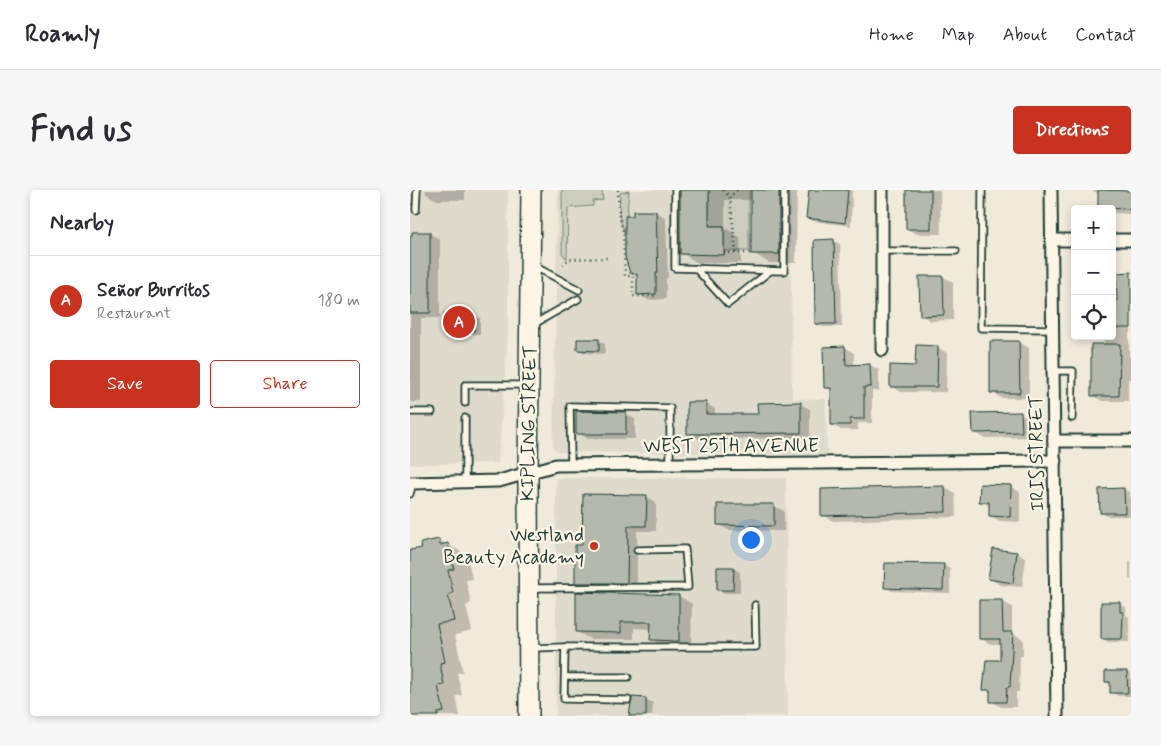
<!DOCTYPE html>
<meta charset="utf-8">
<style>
body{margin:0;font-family:Mynerve,sans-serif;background:#f7f7f7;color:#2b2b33}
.controls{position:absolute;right:15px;top:15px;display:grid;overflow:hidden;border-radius:5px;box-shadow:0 2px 8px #0003}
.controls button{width:45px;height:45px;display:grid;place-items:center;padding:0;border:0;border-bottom:1px solid #e1e1e2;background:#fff;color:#2b2b33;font:25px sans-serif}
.you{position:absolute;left:340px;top:349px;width:18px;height:18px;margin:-12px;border:4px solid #fff;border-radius:50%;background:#1a73e8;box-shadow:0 0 0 8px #1a73e833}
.badge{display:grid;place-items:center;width:32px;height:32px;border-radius:50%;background:#c8321e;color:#fff;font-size:16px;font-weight:700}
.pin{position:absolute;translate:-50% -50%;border:2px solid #fff;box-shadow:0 1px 5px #0006}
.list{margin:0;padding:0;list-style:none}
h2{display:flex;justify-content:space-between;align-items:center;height:65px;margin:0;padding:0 20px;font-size:21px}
h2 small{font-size:16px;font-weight:400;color:#7c7c81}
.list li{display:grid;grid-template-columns:32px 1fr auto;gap:15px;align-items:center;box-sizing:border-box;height:90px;padding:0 20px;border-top:1px solid #e1e1e2}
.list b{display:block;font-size:19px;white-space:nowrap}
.list p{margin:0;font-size:16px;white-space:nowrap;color:#7c7c81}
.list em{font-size:16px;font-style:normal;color:#7c7c81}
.actions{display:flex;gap:10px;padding:15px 20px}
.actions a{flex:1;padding:11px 0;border:1px solid #c8321e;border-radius:5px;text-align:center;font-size:18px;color:#c8321e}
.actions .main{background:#c8321e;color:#fff}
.icon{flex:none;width:28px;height:28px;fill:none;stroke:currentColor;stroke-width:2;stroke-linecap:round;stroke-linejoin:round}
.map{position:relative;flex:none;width:721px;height:526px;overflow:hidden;border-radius:5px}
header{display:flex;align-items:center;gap:30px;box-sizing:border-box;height:70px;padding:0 25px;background:#fff;border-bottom:1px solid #e1e1e2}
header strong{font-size:24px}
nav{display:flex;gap:28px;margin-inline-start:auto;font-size:18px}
.intro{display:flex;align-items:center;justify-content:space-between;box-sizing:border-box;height:120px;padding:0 30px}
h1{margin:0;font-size:35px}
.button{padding:12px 22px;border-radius:5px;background:#c8321e;color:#fff;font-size:18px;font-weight:700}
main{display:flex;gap:30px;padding:0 30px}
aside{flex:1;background:#fff;border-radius:5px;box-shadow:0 2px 8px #0003}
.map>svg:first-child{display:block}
.built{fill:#dedbcc}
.green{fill:#cccdbf;stroke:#76857a}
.shadow{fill:#0003}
.building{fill:#b5b9ad;stroke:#1f3d34}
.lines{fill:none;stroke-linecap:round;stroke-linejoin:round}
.lane-casing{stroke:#1f3d34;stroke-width:9}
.street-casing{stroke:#1f3d34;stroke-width:15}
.primary-casing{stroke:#1f3d34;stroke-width:22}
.path{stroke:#1f3d34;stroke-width:2.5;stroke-dasharray:1 4;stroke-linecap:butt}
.lane{stroke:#fcf5e5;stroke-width:5.5}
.street{stroke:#fcf5e5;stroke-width:11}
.primary{stroke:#fcf5e5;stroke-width:19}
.poi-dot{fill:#c8321e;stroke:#fcf5e5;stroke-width:2}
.labels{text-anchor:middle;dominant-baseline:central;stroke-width:4.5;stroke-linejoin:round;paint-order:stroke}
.street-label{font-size:19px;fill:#1f3d34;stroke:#fcf5e5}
.poi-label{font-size:19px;fill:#1f3d34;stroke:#fcf5e5;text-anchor:end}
</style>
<header>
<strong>Roamly</strong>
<nav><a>Home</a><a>Map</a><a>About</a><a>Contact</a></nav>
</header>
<div class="intro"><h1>Find us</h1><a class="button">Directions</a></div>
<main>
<aside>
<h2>Nearby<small></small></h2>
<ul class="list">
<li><span class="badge">A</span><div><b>Señor Burritos</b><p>Restaurant</p></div><em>180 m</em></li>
</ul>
<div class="actions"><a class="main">Save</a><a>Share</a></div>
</aside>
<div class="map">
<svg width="721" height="526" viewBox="0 0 721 526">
<rect width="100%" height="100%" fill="#efeada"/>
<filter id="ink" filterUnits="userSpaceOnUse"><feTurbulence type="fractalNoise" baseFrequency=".02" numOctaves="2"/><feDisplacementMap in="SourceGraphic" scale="10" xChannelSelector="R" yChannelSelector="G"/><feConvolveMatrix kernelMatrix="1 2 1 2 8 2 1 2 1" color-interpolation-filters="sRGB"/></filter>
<g filter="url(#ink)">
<g class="built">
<path d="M 0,0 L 98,0 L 98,145 L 88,273 L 0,274 Z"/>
<path d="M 148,0 L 380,0 L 382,209 L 416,209 L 417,265 L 149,262 L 143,258 Z"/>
<path d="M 146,288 L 376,288 L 378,526 L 146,526 Z"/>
</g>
<g class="green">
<path d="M 152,0 L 192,0 L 193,10 L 183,11 L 183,16 L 158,18 L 157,69 L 152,63 Z"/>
<path d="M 299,0 L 339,0 L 339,61 L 314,61 L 314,36 L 299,36 Z"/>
<path d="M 219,1 L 215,45 L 209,25 L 210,3 Z"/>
</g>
<g class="shadow">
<path d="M 15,0 L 55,0 L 55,10 L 27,10 L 16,4 Z"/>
<path d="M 270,0 L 387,0 L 386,73 L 359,73 L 343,63 L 342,10 L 315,10 L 315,38 L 330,47 L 331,73 L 288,73 L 271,63 Z"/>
<path d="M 398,0 L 442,0 L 441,36 L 403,31 L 397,27 L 400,2 Z"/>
<path d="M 497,0 L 530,0 L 531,44 L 507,44 L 497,39 Z"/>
<path d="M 682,0 L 715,0 L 721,2 L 721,24 L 702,23 L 702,19 L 689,18 L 689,4 Z"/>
<path d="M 246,22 L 256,28 L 258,88 L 256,88 L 256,109 L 238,110 L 228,104 L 228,87 L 221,82 Z"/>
<path d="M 20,44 L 30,49 L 30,128 L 11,128 L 11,212 L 0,212 L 0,47 Z"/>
<path d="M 424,51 L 430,54 L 432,137 L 413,137 L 406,134 Z"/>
<path d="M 721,84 L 721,143 L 719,143 L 719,166 L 721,166 L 721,189 L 718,189 L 718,211 L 692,211 L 682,205 L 694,155 L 693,146 L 702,146 L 702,112 L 708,112 Z"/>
<path d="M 533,87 L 543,92 L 543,130 L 521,131 L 511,125 Z"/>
<path d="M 63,125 L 70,128 L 70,144 L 42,144 L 35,140 Z"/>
<path d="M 189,150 L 195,154 L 195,164 L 174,163 L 168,159 Z"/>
<path d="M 582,152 L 609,152 L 619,158 L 619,208 L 591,208 L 581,202 Z"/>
<path d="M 435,157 L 444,163 L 444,176 L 460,175 L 469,180 L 469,201 L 462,201 L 462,233 L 448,233 L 448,240 L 431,240 L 422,235 L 423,201 L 416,197 Z"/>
<path d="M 527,157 L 537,163 L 536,202 L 491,202 L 481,196 L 506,177 Z"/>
<path d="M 295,213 L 305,219 L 305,225 L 349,226 L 390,214 L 400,219 L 400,248 L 288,249 L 278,243 Z"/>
<path d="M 215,223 L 225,229 L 225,249 L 178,249 L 168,243 Z"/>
<path d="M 611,224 L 621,229 L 621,247 L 574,248 L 564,242 Z"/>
<path d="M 600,296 L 610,302 L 610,332 L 590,331 L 580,326 L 581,317 L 571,311 Z"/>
<path d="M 535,297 L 545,303 L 546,327 L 423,331 L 413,325 L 412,300 Z"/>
<path d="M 714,299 L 720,303 L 721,326 L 697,326 L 691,323 Z"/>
<path d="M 236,306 L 246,312 L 246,341 L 227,341 L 227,398 L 176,398 L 166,392 L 173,356 Z"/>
<path d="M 308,315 L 364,316 L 374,321 L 374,341 L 318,340 L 308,334 Z"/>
<path d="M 29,350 L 57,365 L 62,389 L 56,390 L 61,413 L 56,416 L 62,441 L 45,445 L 53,482 L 47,483 L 52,505 L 46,506 L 50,526 L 0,526 L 0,362 L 13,359 Z"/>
<path d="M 607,363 L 616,369 L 612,397 L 590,395 L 580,389 Z"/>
<path d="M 719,372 L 721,372 L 721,390 L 719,389 Z"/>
<path d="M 534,375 L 540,379 L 540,403 L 482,401 L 475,397 Z"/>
<path d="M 323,378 L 330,382 L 330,403 L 314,403 L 308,399 Z"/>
<path d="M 269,406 L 282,414 L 281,458 L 255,457 L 242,450 L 242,439 L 224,438 L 224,449 L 180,449 L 167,442 Z"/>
<path d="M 592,411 L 602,417 L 602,443 L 613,449 L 613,466 L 610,466 L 609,502 L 606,502 L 606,517 L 591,517 L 581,511 L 581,503 L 575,499 L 592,472 L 591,454 L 580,454 L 570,448 Z"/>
<path d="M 692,413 L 710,414 L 716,417 L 716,425 L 719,427 L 719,452 L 698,452 L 692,448 Z"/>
<path d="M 717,482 L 721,484 L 721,506 L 708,506 L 701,502 L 701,494 L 697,492 Z"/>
<path d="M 223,509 L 236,509 L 243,513 L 242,526 L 222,526 Z"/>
</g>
<g class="building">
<path d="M 270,0 L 299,0 L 299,36 L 314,36 L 314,65 L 270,64 Z"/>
<rect x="341" y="0" width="28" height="64"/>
<path d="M 399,0 L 438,0 L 435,33 L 396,28 Z"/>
<rect x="496" y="0" width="25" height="39"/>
<path d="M 688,0 L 721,1 L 721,19 L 688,18 Z"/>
<path d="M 223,21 L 246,21 L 248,83 L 246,83 L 246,104 L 227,105 L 227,84 L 220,83 L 215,67 L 215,26 L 223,26 Z"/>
<path d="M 2,42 L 20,42 L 20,123 L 0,123 L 0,46 L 2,46 Z"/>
<path d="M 424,49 L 426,134 L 405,134 L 404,50 Z"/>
<path d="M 721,82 L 721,138 L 702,138 L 702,111 L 707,111 L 706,83 Z"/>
<path d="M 509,86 L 533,86 L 534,125 L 510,126 Z"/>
<rect x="34" y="123" width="30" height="18"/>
<path d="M 167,149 L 189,149 L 189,161 L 167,160 Z"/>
<path d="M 580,151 L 609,151 L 610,203 L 580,203 Z"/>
<path d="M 681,154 L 710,154 L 709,206 L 681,206 Z"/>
<path d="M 506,155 L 528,156 L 527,197 L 480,197 L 480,175 L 505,176 Z"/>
<path d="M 435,156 L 436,175 L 460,174 L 461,197 L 454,197 L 454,229 L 440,229 L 440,235 L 421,235 L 421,198 L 414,198 L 413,157 Z"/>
<path d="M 277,212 L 296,212 L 296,224 L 348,224 L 347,213 L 391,212 L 391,243 L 277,244 Z"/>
<path d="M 166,221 L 216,222 L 216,244 L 166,244 Z"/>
<path d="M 611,222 L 612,242 L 563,243 L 562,223 Z"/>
<path d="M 570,294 L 601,295 L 600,327 L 579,326 L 579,312 L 569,312 Z"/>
<path d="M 535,296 L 536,322 L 411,326 L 411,299 Z"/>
<path d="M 714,298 L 715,323 L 690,323 L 689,299 Z"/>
<path d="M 173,304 L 237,305 L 236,336 L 218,336 L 217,393 L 165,393 L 165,355 L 172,355 Z"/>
<path d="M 307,314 L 364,314 L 364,336 L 307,335 Z"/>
<path d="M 29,349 L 30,355 L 38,353 L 44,379 L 38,380 L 43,403 L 38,405 L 44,431 L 27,434 L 35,472 L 30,473 L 34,495 L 28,496 L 34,522 L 28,523 L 28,526 L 0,526 L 0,360 L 12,358 L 10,353 Z"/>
<path d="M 583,359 L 607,362 L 603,393 L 578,389 Z"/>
<path d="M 475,373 L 534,374 L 533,400 L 474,398 Z"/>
<path d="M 307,377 L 324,377 L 323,400 L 307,400 Z"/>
<path d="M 166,402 L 269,405 L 269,451 L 240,450 L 241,432 L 211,432 L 211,443 L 166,442 Z"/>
<path d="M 569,410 L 592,410 L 593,442 L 603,442 L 600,497 L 597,497 L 596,512 L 580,512 L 580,500 L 573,500 L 576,470 L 590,470 L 590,449 L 569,449 Z"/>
<path d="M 691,412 L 710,412 L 710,422 L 713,422 L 712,449 L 691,449 Z"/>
<path d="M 695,481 L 717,481 L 718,503 L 700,503 L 700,492 L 695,492 Z"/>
<path d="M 222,507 L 236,508 L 236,526 L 219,526 Z"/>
</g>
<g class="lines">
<defs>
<g id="lane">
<path d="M 265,0 L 265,78 L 374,81 L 374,0"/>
<path d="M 572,0 L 571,138 L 643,139"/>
<path d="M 6,20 L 7,0"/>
<path d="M 472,61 L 546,61"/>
<path d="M 124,76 L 169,100"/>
<path d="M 286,79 L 318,114 L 360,81"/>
<path d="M 124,134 L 168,109"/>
<path d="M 643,181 L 663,181 L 662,228"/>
<path d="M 55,213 L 55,195 L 117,195"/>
<path d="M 0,222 L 22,222"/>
<path d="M 161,275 L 160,216 L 260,218 L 260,274"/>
<path d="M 55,292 L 55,228"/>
<path d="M 0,304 L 3,292"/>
<path d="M 120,398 L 278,397 L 275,359 L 227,360"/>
<path d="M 155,457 L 346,457 L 345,415"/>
<path d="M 121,458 L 155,457 L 154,509 L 218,510"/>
<path d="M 155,487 L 218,487"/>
</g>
<g id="street">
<path d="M 472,0 L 472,160"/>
<path d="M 641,0 L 647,526"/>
<path d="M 642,50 L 665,50"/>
<path d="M 702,50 L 721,50"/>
<path d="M 644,251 L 721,251"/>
<path d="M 0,293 L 89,291 L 146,275 L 645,271"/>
</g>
<path id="primary" d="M 119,526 L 118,284 L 121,0"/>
</defs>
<use href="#lane" class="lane-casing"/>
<use href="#street" class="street-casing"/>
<use href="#primary" class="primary-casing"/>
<g class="path">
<path d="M 208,0 L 209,25 L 213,42 L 215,86 L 223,86 L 223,106 L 246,106"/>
<path d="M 313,0 L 320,7"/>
<path d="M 314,63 L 341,63"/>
<path d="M 326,63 L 320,7 L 327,0"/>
<path d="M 153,75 L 159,69 L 199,68"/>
</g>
<use href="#lane" class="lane"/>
<use href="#street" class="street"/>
<use href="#primary" class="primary"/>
</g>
</g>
<circle class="poi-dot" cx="184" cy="356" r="5"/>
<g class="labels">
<g class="street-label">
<text transform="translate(119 233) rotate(-89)">KIPLING STREET</text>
<text x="321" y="256">WEST 25TH AVENUE</text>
<text transform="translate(627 263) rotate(-91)">IRIS STREET</text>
</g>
<g class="poi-label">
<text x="174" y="345">Westland<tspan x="174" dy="22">Beauty Academy</tspan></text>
</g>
</g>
</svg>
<div class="controls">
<button>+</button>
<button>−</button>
<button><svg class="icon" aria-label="locate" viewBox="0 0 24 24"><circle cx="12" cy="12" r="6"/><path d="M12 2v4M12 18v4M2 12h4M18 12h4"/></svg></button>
</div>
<div class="you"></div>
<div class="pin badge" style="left:49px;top:132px">A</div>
</div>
</main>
